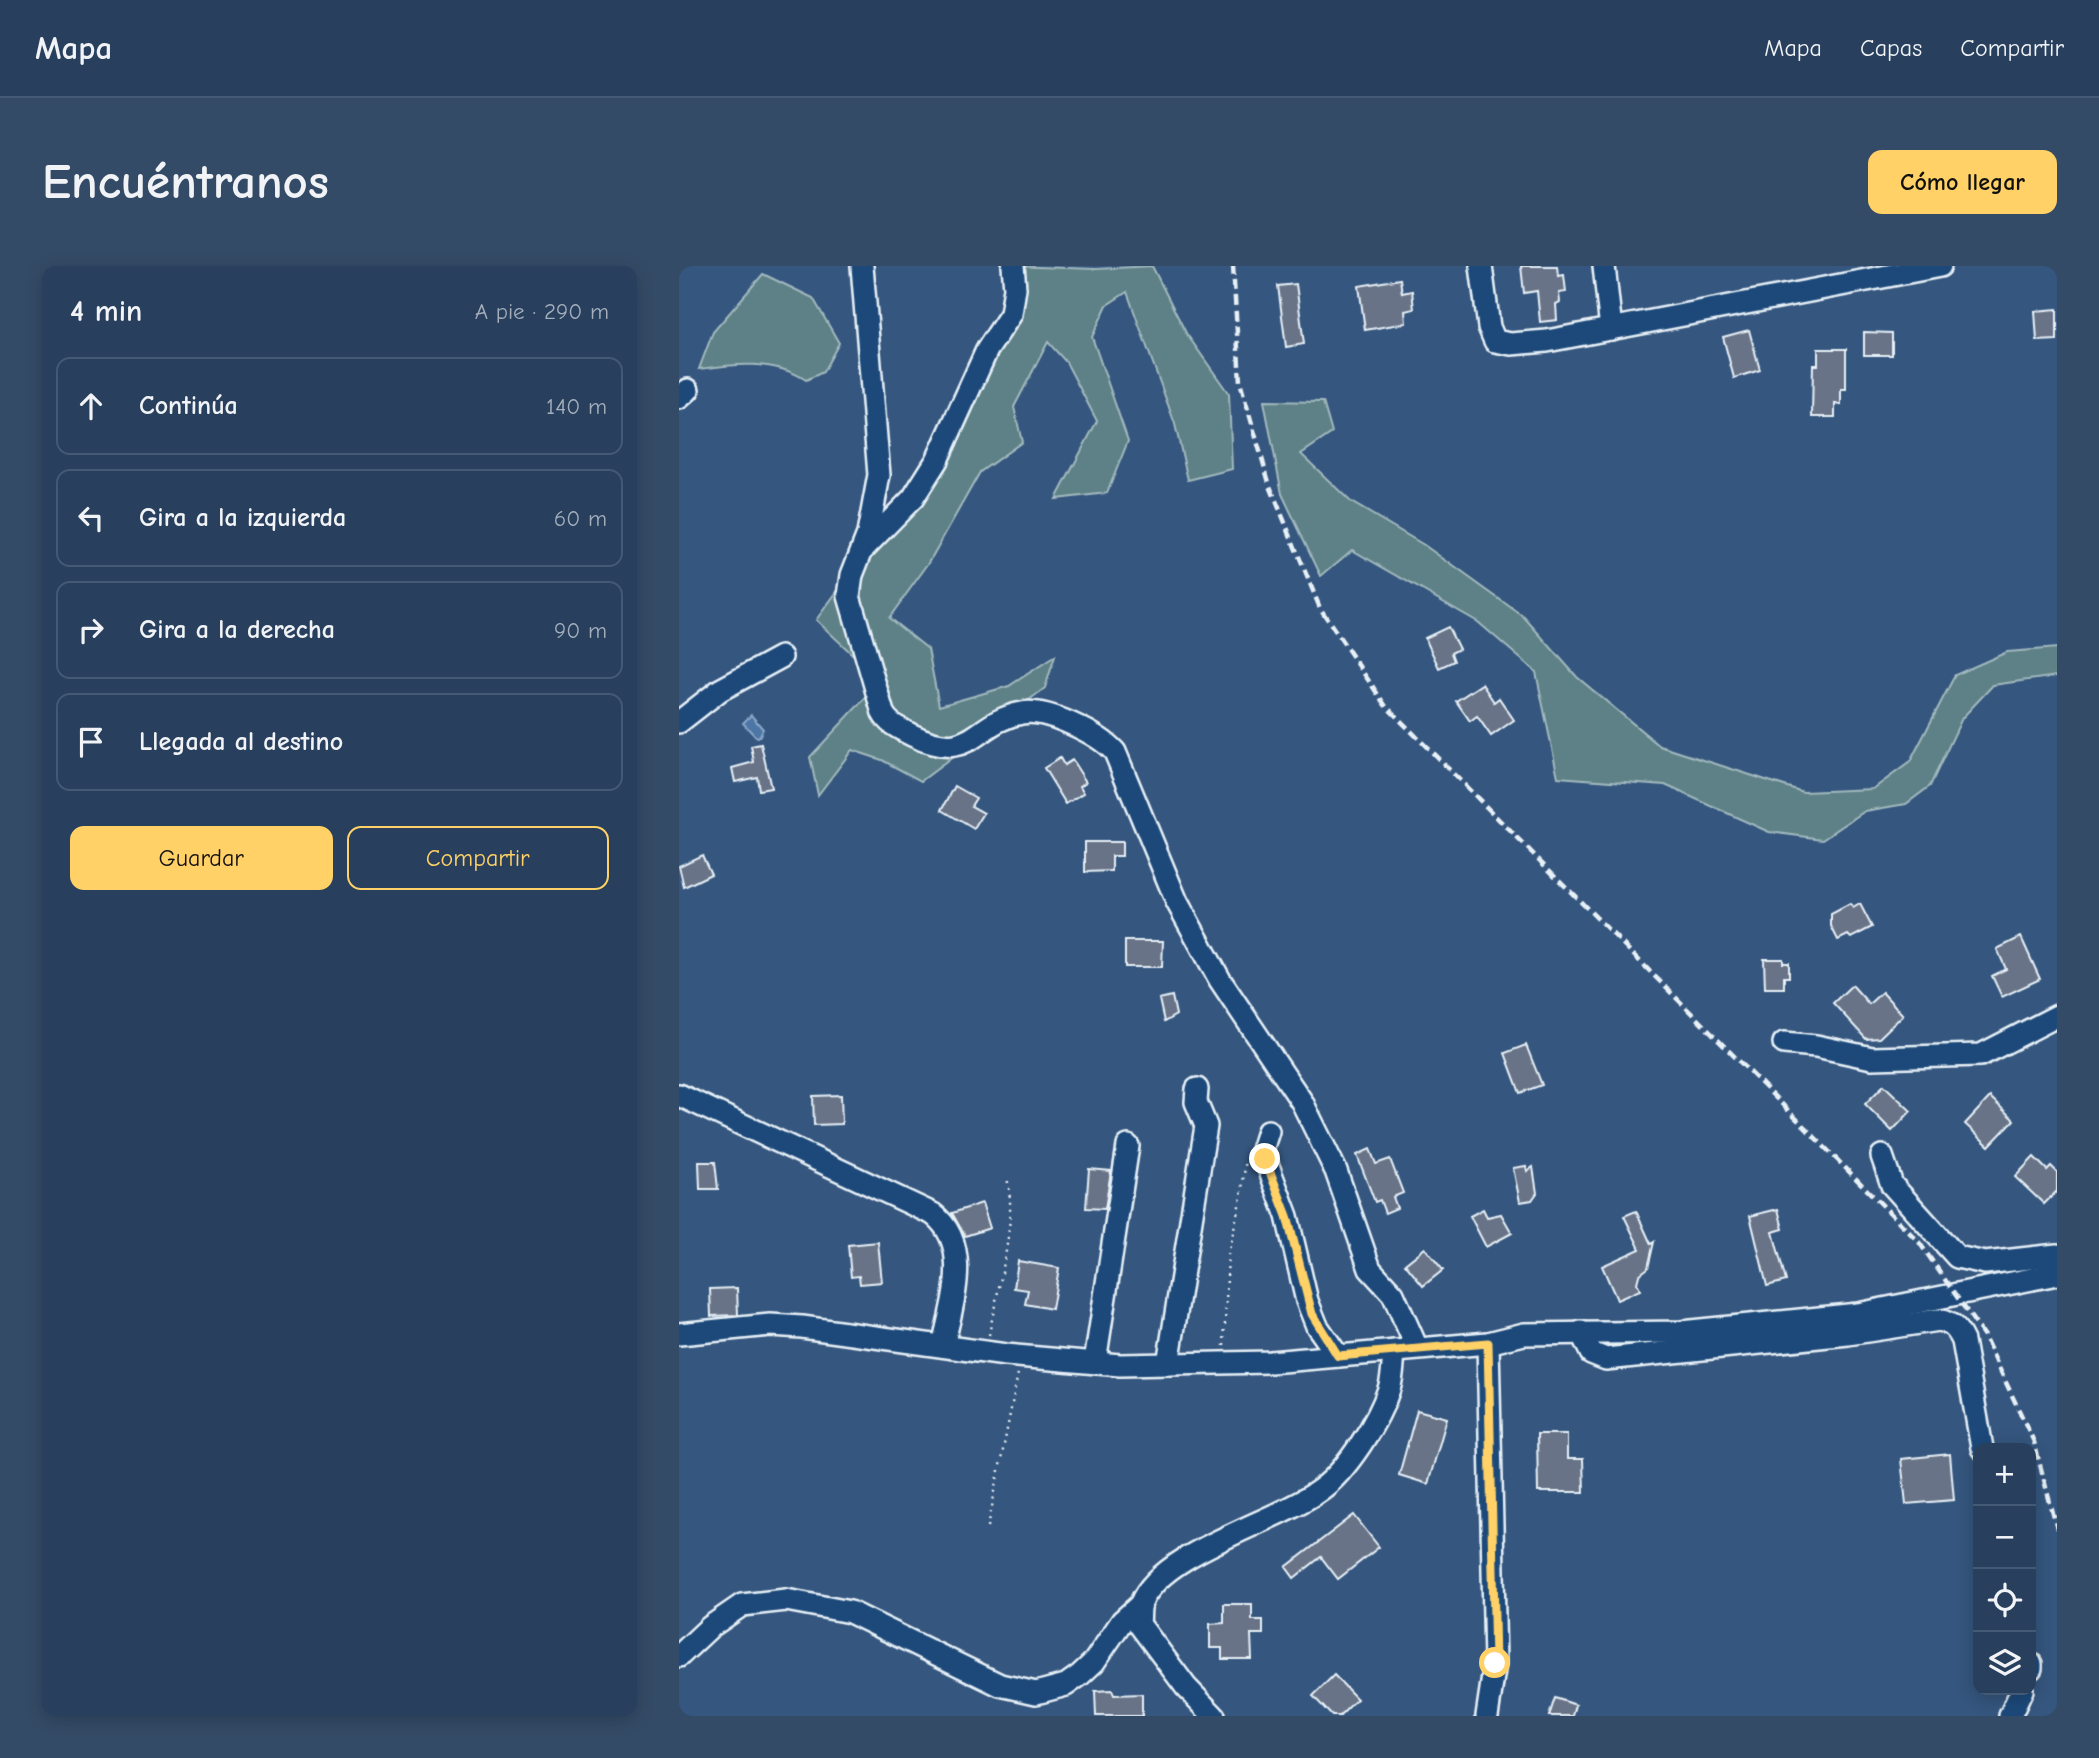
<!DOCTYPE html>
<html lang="es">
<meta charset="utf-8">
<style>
body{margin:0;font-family:"Comic Neue",sans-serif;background:#344b67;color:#f1f3f6}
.controls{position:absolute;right:21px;bottom:21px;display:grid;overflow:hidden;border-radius:14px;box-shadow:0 4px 18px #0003}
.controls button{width:63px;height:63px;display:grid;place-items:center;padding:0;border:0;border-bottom:2px solid #445973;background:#28405e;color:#f1f3f6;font:35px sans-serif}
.stop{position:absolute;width:21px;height:21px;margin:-16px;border:5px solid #ffd166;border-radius:50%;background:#fff}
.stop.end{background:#ffd166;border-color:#fff;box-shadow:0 2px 7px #0008}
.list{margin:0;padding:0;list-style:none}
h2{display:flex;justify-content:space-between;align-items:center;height:91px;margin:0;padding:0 28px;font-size:30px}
h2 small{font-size:23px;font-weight:400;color:#a5afbc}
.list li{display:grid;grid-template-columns:46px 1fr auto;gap:21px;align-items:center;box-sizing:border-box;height:98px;margin:0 14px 14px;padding:0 14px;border:2px solid #445973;border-radius:14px}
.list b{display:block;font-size:26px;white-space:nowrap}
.list em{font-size:23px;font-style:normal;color:#a5afbc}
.actions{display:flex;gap:14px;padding:21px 28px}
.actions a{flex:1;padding:16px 0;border:2px solid #ffd166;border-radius:14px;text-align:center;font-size:24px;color:#ffd166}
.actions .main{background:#ffd166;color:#111}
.icon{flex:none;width:38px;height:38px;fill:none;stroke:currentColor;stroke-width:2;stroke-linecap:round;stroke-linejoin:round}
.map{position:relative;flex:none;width:1378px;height:1450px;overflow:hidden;border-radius:14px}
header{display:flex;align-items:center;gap:42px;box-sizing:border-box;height:98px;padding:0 35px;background:#28405e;border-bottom:2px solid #445973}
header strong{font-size:33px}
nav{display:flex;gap:38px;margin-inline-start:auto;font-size:24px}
.intro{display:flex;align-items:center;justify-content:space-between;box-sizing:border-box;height:168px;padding:0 42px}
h1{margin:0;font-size:49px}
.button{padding:18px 32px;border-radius:14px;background:#ffd166;color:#111;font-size:24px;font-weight:700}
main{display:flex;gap:42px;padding:0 42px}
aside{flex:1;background:#28405e;border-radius:14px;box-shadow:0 4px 18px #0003}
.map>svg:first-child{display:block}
.green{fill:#5d8186;stroke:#a2b9bf;stroke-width:2}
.water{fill:#4b76a6;stroke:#8aa7c7;stroke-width:2}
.building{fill:#687387;stroke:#e8f1f8;stroke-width:2}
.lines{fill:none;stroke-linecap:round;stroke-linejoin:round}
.minor-casing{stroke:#e8f1f8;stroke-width:26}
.path{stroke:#e8f1f8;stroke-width:2.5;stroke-dasharray:2 5;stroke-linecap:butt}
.minor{stroke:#1f4a7a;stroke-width:21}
.rail{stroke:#e8f1f8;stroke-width:4.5;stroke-dasharray:10 5;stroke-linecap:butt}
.route{stroke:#ffd166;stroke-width:9}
</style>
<header>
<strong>Mapa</strong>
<nav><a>Mapa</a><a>Capas</a><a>Compartir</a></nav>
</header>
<div class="intro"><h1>Encuéntranos</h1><a class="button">Cómo llegar</a></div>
<main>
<aside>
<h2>4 min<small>A pie · 290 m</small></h2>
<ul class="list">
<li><svg class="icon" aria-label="ahead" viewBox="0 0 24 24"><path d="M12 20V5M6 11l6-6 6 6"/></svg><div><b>Continúa</b></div><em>140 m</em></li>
<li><svg class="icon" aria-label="left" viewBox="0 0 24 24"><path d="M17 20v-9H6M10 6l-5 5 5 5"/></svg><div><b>Gira a la izquierda</b></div><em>60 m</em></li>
<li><svg class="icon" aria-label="right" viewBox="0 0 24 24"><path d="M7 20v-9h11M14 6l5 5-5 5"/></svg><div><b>Gira a la derecha</b></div><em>90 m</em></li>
<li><svg class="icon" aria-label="arrive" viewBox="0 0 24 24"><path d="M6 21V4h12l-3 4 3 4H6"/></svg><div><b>Llegada al destino</b></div></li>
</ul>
<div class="actions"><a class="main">Guardar</a><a>Compartir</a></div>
</aside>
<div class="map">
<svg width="1378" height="1450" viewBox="0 0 1378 1450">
<rect width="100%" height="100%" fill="#35567e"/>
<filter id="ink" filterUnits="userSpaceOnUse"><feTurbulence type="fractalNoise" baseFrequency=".0143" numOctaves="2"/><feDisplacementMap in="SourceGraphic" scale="14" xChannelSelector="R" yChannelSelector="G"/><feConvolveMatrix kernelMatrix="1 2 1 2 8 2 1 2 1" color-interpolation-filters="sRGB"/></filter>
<g filter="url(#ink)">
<g class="green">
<path d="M 327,0 L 417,3 L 473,0 L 507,67 L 550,128 L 553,203 L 509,214 L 496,158 L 448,26 L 428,39 L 413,71 L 449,175 L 428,227 L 377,233 L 418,155 L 387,96 L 369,76 L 335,141 L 343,176 L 301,206 L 249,298 L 210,352 L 249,383 L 260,440 L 330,420 L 376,390 L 366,422 L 242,515 L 203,494 L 173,484 L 139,529 L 131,491 L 202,415 L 137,354 C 213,252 285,148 345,36 Z"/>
<path d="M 84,8 L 134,32 L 160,77 L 144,106 L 127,114 C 95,93 55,98 20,103 L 34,66 Z"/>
<path d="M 585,135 L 644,136 L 653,167 L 622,188 L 672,236 L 745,279 L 845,351 L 898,411 L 981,480 L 1124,526 L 1194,523 L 1231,496 L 1276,409 L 1328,386 L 1378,382 L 1378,410 L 1314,419 L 1283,452 L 1251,520 L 1227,538 L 1186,545 L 1144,573 L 1090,566 L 986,519 L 879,511 L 857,406 L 799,356 L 673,284 L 642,310 L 603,228 Z"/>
</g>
<path class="water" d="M 72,449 L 84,463 L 80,471 L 76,470 L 64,457 Z"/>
<g class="building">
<path d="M 842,0 L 878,0 L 879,10 L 885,9 L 887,26 L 880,27 L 881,36 L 877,38 L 878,54 L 861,56 L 858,25 L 845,27 Z"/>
<path d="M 721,13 L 723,27 L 733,25 L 735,43 L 726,45 L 727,57 L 686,64 L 680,20 Z"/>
<path d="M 617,18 L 625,78 L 607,81 L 599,20 Z"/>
<path d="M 1378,43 L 1378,74 L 1358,75 L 1356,45 Z"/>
<path d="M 1070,64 L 1081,104 L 1055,112 L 1044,71 Z"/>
<path d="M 1185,66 L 1213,67 L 1213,89 L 1185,89 Z"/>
<path d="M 1139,83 L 1167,83 L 1167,123 L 1162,123 L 1162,139 L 1156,138 L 1156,151 L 1133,151 L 1134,99 L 1139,99 Z"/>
<path d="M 769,361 L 780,383 L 772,387 L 775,395 L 760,402 L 746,372 Z"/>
<path d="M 803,418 L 815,436 L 820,432 L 835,454 L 812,470 L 798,450 L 791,455 L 777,435 Z"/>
<path d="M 82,478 L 92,522 L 80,524 L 78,511 L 56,516 L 53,502 L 75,496 L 72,480 Z"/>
<path d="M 381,492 L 385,499 L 393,494 L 407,516 L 401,520 L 405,527 L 387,538 L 365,502 Z"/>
<path d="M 276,520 L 297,532 L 292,540 L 305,547 L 295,563 L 263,544 Z"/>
<path d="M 406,576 L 443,576 L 443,590 L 433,590 L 433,605 L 406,606 Z"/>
<path d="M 23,589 L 32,608 L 5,621 L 0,600 Z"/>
<path d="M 1171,638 L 1174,642 L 1181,638 L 1193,661 L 1172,672 L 1169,669 L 1159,674 L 1152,660 L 1152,648 Z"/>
<path d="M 1342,671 L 1361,713 L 1323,731 L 1313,710 L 1327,703 L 1318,683 Z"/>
<path d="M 446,675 L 484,675 L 483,701 L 446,701 Z"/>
<path d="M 1085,693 L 1104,693 L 1104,697 L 1110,697 L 1110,711 L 1105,711 L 1105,722 L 1086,722 Z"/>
<path d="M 1173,719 L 1190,738 L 1203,726 L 1224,749 L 1200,772 L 1187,773 L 1154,737 Z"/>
<path d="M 493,730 L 497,749 L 485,756 L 480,733 Z"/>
<path d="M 847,779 L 863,819 L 841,827 L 826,787 Z"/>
<path d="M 1205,819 L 1232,845 L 1213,865 L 1186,838 Z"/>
<path d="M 162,829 L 163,858 L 135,859 L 134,830 Z"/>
<path d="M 1311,831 L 1335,854 L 1310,880 L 1286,858 Z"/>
<path d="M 691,883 L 697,898 L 711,893 L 724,927 L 714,931 L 718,942 L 706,947 L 701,934 L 696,936 L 678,889 Z"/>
<path d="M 1355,891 L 1368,904 L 1372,900 L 1378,906 L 1378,925 L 1365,938 L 1336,911 Z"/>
<path d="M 20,896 L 36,896 L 39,923 L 21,923 Z"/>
<path d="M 847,900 L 848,905 L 854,901 L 858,927 L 853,934 L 841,936 L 834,902 Z"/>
<path d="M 410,903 L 432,905 L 426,943 L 407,942 Z"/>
<path d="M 303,937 L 311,962 L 286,970 L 273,947 Z"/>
<path d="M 804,943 L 808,951 L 822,948 L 833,967 L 807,981 L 791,950 Z"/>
<path d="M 1099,943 L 1104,963 L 1094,966 L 1107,1015 L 1088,1020 L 1071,950 Z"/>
<path d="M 957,945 L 972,978 L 975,976 L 969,1002 L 960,1009 L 958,1017 L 961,1024 L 938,1034 L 923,1000 L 961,983 L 945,950 Z"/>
<path d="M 199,976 L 203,1016 L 181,1018 L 180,1010 L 172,1011 L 169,979 Z"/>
<path d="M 746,982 L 764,1004 L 744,1020 L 726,998 Z"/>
<path d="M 339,995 L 380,1002 L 373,1043 L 346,1038 L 349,1024 L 335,1022 Z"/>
<path d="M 58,1022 L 59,1049 L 32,1050 L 31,1023 Z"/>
<path d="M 738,1144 L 768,1152 L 749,1218 L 720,1209 Z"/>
<path d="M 858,1168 L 888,1168 L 888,1193 L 904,1193 L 905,1226 L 859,1226 Z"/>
<path d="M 1271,1188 L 1275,1234 L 1227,1238 L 1222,1193 Z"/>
<path d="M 675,1249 L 700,1281 L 659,1313 L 642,1291 L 615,1312 L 607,1301 Z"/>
<path d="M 545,1338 L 573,1338 L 573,1354 L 584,1354 L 584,1368 L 572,1368 L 573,1393 L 543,1393 L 543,1382 L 531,1382 L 531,1358 L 545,1357 Z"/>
<path d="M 655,1409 L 678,1433 L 661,1450 L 653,1450 L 634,1430 Z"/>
<path d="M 433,1424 L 435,1429 L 463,1428 L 463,1450 L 417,1450 L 416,1425 Z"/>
<path d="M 876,1432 L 897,1439 L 894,1450 L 870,1450 Z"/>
</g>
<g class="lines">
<defs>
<g id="minor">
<path d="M 183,0 L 200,209 L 189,268 L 173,309 L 170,330 L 204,447 C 210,459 222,463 233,469 C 294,499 293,456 343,447 C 367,442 420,468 436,486 L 498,636 L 541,714 L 623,836 L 657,905 L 691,1003 L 714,1028 L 738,1082"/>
<path d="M 802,0 L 810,61 L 816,75 L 832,78 L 868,75 L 1261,0"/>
<path d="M 925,0 L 932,63"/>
<path d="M 0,132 L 9,124"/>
<path d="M 186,281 L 234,232 L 258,194 L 308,84 L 332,48 L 336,22 L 334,0"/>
<path d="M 0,456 L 41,424 L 102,391"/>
<path d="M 1105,777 L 1137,780 L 1193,792 L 1302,789 L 1378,750"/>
<path d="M 0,829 L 254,948 C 294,979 273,1038 264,1080"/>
<path d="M 589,865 L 583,884 L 608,950 L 628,1035 L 638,1060 L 659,1090"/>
<path d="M 1203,890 L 1213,919 L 1278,991 L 1306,997 L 1378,989"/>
<path d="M 902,1066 L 912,1087 L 927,1093 L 1169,1068 L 1259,1054 C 1273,1057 1278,1062 1284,1075 L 1303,1182"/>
<path d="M 0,1068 L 91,1059 L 123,1061 L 327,1089 L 441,1099 L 591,1096 L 809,1077 L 845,1068 L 1002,1066 L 1179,1048 L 1378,1008"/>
<path d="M 416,1096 L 449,880"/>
<path d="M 489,1098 L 527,860 L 517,836 L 518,823"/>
<path d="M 0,1390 L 31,1361 L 63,1339 L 107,1334 L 171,1346 L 321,1419 L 357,1427 L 387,1419 L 401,1409 L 415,1396 L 443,1355 L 462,1338"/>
<path d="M 1352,1398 L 1352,1402"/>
<path d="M 535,1450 L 507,1421 L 460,1358 C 461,1352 460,1343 462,1337 C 483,1285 596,1257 641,1224 C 668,1205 700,1154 710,1123 C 714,1111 714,1098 715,1085"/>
<path d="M 808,1450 L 816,1397 L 809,1077"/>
<path d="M 1331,1450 L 1343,1424"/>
</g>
</defs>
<use href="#minor" class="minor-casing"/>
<g class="path">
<path d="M 310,1069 C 318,1023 339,957 328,912"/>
<path d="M 545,1080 L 549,989 L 562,931 L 567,893"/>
<path d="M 309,1261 L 339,1107"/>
</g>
<use href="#minor" class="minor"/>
<path class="rail" d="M 554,0 L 561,116 L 591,220 L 641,342 L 706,439 L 1240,976 L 1305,1070 L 1355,1176 L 1378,1263"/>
</g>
</g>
<g class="lines" filter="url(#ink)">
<path class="route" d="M 586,893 L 608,950 L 633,1048 L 659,1090 L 809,1077 L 816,1397"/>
</g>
</svg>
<div class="controls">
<button>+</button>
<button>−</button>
<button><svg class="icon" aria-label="locate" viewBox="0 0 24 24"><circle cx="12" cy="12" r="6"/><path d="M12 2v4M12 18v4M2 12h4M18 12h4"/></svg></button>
<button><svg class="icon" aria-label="layers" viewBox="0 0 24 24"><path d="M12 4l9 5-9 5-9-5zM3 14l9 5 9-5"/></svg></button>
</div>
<div class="stop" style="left:816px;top:1397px"></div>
<div class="stop end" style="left:586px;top:893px"></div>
</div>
</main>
